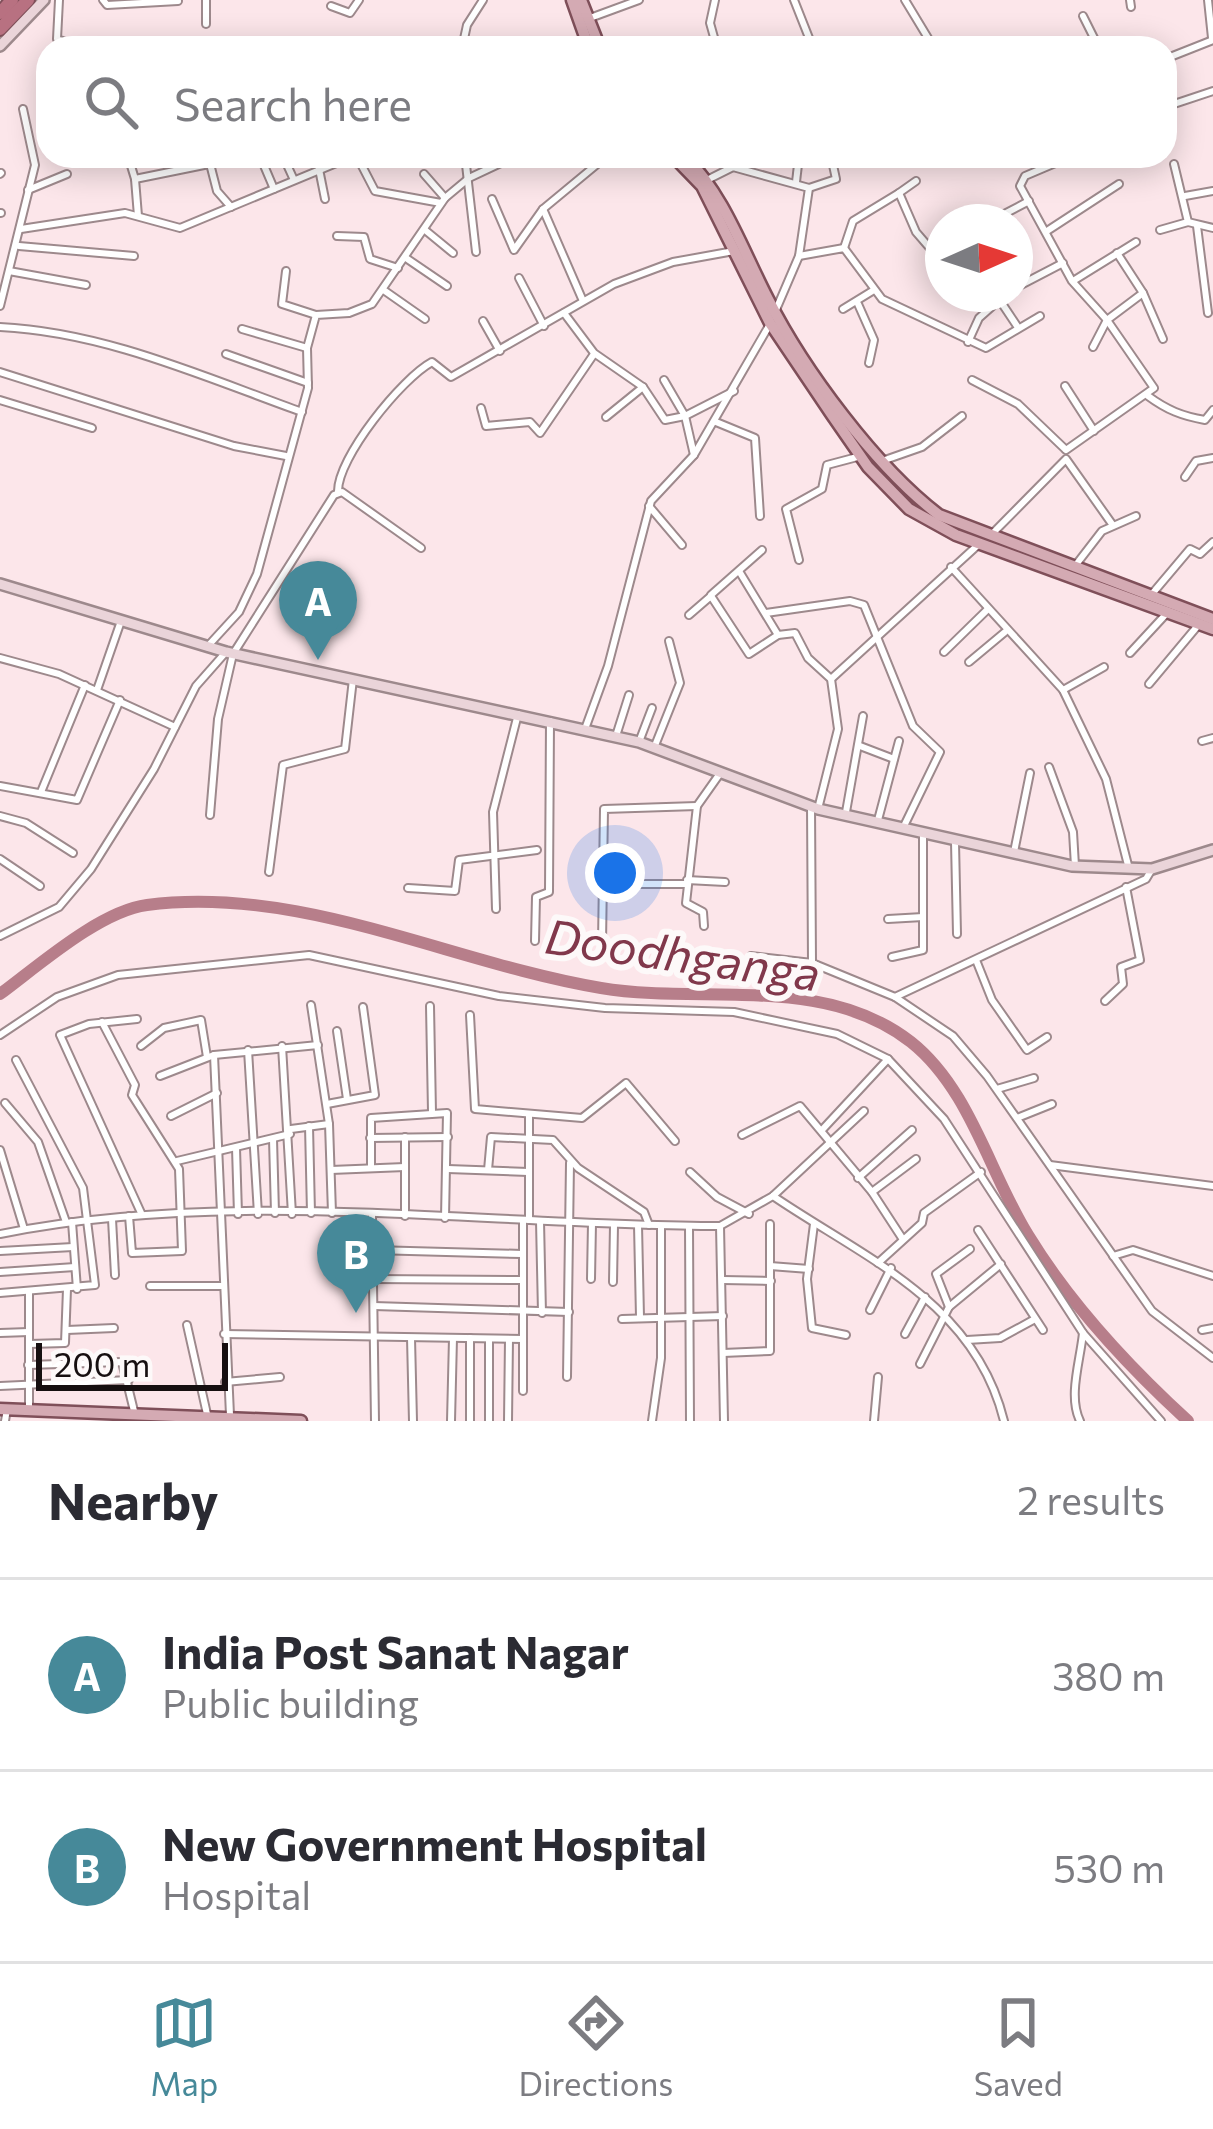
<!DOCTYPE html>
<style>
body{margin:0;font-family:Commissioner,sans-serif;background:#f2f2f3;color:#2b2b33}
.compass{position:absolute;left:925px;top:204px;width:108px;height:108px;border-radius:50%;background:#fff;box-shadow:0 6px 30px #0003;rotate:87deg}
.scale{position:absolute;left:36px;bottom:30px;width:192px;box-sizing:border-box;padding-left:12px;border:6px solid #160f10;border-top:0;font-size:33px;line-height:42px;white-space:nowrap;color:#160f10;-webkit-text-stroke:9px #fdf9f9;paint-order:stroke}
.you{position:absolute;left:615px;top:873px;width:42px;height:42px;margin:-30px;border:9px solid #fff;border-radius:50%;background:#1a73e8;box-shadow:0 0 0 18px #1a73e833}
.badge{display:grid;place-items:center;width:78px;height:78px;border-radius:50%;background:#468999;color:#fff;font-size:39px;font-weight:700}
.pin{position:absolute;translate:-50% -99px;filter:drop-shadow(0 3px 6px #0008)}
.pin::after{content:'';position:absolute;top:63px;width:42px;height:36px;background:inherit;clip-path:polygon(0 0,100% 0,50% 100%)}
.list{margin:0;padding:0;list-style:none}
h2{display:flex;justify-content:space-between;align-items:center;height:156px;margin:0;padding:0 48px;font-size:51px}
h2 small{font-size:39px;font-weight:400;color:#7c7c81}
.list li{display:grid;grid-template-columns:78px 1fr auto;gap:36px;align-items:center;box-sizing:border-box;height:192px;padding:0 48px;border-top:3px solid #e1e1e2}
.list b{display:block;font-size:45px;white-space:nowrap}
.list p{margin:0;font-size:39px;white-space:nowrap;color:#7c7c81}
.list em{font-size:39px;font-style:normal;color:#7c7c81}
.icon{flex:none;width:66px;height:66px;fill:none;stroke:currentColor;stroke-width:2;stroke-linecap:round;stroke-linejoin:round}
.map{position:relative;flex:none;width:1213px;height:1421px;overflow:hidden}
.search{position:absolute;background:#fff;box-shadow:0 6px 30px #0003;left:36px;right:36px;top:36px;height:132px;display:flex;align-items:center;gap:30px;box-sizing:border-box;padding:0 42px;border-radius:36px;color:#7c7c81;font-size:45px}
.sheet{height:540px;background:#fff}
nav{display:flex;justify-content:space-around;align-items:center;box-sizing:border-box;height:168px;border-top:3px solid #e1e1e2;background:#fff;font-size:33px;color:#7c7c81}
nav a{display:grid;justify-items:center;gap:6px}
nav .on{color:#468999}
.map>svg:first-child{display:block}
.lines{fill:none;stroke-linecap:round;stroke-linejoin:round}
.river{stroke:#b77e8a;stroke-width:12}
.street-casing{stroke:#9d898c;stroke-width:10}
.secondary-casing{stroke:#9d898c;stroke-width:14}
.primary-casing{stroke:#7f4f59;stroke-width:15}
.highway-casing{stroke:#7f4f59;stroke-width:16}
.street{stroke:#fff;stroke-width:6}
.secondary{stroke:#ead4d9;stroke-width:9}
.primary{stroke:#d4aab3;stroke-width:10}
.highway{stroke:#b87181;stroke-width:12}
.labels{text-anchor:middle;dominant-baseline:central;stroke-width:12;stroke-linejoin:round;paint-order:stroke}
.water-label{font-size:48px;font-style:italic;fill:#81384b;stroke:#fdf9f9}
</style>
<div class="map">
<svg width="1213" height="1421" viewBox="0 0 1213 1421">
<rect width="100%" height="100%" fill="#fce6ea"/>
<g class="lines">
<path class="river" d="M 0,994 C 38,966 100,911 147,905 C 302,885 451,963 601,988 C 700,1005 823,973 911,1042 C 970,1089 989,1172 1028,1235 C 1069,1302 1130,1368 1188,1421"/>
<defs>
<g id="street">
<path d="M 59,0 L 57,39 L 82,48"/>
<path d="M 103,0 L 107,5 L 178,1"/>
<path d="M 206,0 L 206,24"/>
<path d="M 715,0 L 710,23 L 717,48"/>
<path d="M 794,0 L 813,48"/>
<path d="M 905,0 L 928,38"/>
<path d="M 1130,0 L 1131,7"/>
<path d="M 1208,0 L 1212,38"/>
<path d="M 331,6 L 350,13 L 359,0"/>
<path d="M 1083,16 L 1099,48"/>
<path d="M 590,18 L 639,0"/>
<path d="M 462,48 L 467,25 L 483,0"/>
<path d="M 572,48 L 585,40"/>
<path d="M 1165,59 L 1213,40"/>
<path d="M 1165,107 L 1213,91"/>
<path d="M 128,156 L 135,179"/>
<path d="M 208,156 L 217,191 L 231,207"/>
<path d="M 260,156 L 274,189"/>
<path d="M 283,156 L 294,180"/>
<path d="M 465,156 L 476,252"/>
<path d="M 1174,164 L 1188,222 L 1213,228"/>
<path d="M 319,169 L 325,199"/>
<path d="M 0,174 L 1,173"/>
<path d="M 424,174 L 445,198"/>
<path d="M 707,180 L 733,167 L 809,188 L 799,256 L 775,312"/>
<path d="M 796,182 L 799,156"/>
<path d="M 809,188 L 836,179 L 831,156"/>
<path d="M 28,190 L 67,174"/>
<path d="M 899,193 L 916,181"/>
<path d="M 1185,196 L 1213,191"/>
<path d="M 492,199 L 514,250 L 543,209 L 607,156"/>
<path d="M 543,209 L 583,301"/>
<path d="M 0,213 L 1,213"/>
<path d="M 138,216 L 135,179 L 209,164"/>
<path d="M 989,222 L 1029,201"/>
<path d="M 1197,226 L 1208,313"/>
<path d="M 21,229 L 125,213 L 180,228 L 351,157 L 361,164 L 375,191 L 441,203"/>
<path d="M 425,230 L 453,253"/>
<path d="M 1160,230 L 1188,222"/>
<path d="M 1047,231 L 1119,184"/>
<path d="M 337,236 L 364,237 L 370,259 L 398,268"/>
<path d="M 19,246 L 134,256"/>
<path d="M 844,248 L 853,221 L 899,193 L 916,232 L 941,261"/>
<path d="M 799,256 L 844,248 L 882,299 L 986,348 L 1040,316"/>
<path d="M 406,258 L 447,286"/>
<path d="M 9,271 L 86,285"/>
<path d="M 286,271 L 282,304 L 316,315"/>
<path d="M 519,278 L 544,326"/>
<path d="M 1073,281 L 1136,242"/>
<path d="M 1015,288 L 1063,263"/>
<path d="M 385,291 L 425,319"/>
<path d="M 1143,293 L 1163,339"/>
<path d="M 999,299 L 1017,326"/>
<path d="M 858,304 L 874,340 L 869,363"/>
<path d="M 0,306 L 35,165 L 23,109"/>
<path d="M 843,309 L 874,290"/>
<path d="M 564,313 L 594,353 L 643,387 L 665,420 L 685,416 L 734,391"/>
<path d="M 483,321 L 500,351"/>
<path d="M 0,327 C 105,332 204,377 302,412"/>
<path d="M 242,329 L 307,348"/>
<path d="M 968,342 L 979,318 L 1006,294"/>
<path d="M 1093,347 L 1107,320 L 1143,293 L 1117,253"/>
<path d="M 226,354 L 308,383"/>
<path d="M 0,372 L 234,446 L 286,456"/>
<path d="M 664,380 L 685,416 L 694,455"/>
<path d="M 972,380 L 1018,404 L 1065,449"/>
<path d="M 1065,386 L 1094,431"/>
<path d="M 1148,396 C 1167,410 1182,416 1205,420 L 1213,410"/>
<path d="M 0,400 L 92,428"/>
<path d="M 481,408 L 486,426 L 530,422 L 540,433 L 594,354"/>
<path d="M 606,417 L 643,387"/>
<path d="M 716,422 L 755,438 L 760,516"/>
<path d="M 1066,450 L 1154,388 L 1107,320 L 1072,281 L 1020,186 L 1025,176 L 1072,156"/>
<path d="M 882,461 L 922,447 L 962,416"/>
<path d="M 1185,477 L 1196,461 L 1213,458"/>
<path d="M 338,492 C 337,458 402,378 432,362 L 451,377 L 614,284 L 673,262 L 734,251"/>
<path d="M 649,506 L 682,545"/>
<path d="M 993,533 L 1066,459 L 1112,524"/>
<path d="M 799,560 L 786,509 L 822,489 L 827,465 L 861,456"/>
<path d="M 1075,566 L 1102,531 L 1136,516"/>
<path d="M 951,567 L 1063,690 L 1106,779 L 1129,869"/>
<path d="M 739,571 L 778,635"/>
<path d="M 1152,594 L 1190,549 L 1200,554 L 1213,542"/>
<path d="M 711,595 L 762,550"/>
<path d="M 766,613 L 850,601 L 864,605 L 913,726 L 940,752 L 904,826"/>
<path d="M 689,615 L 711,596 L 749,654 L 778,635 L 795,633 L 808,658 L 831,679 L 838,729 L 818,809"/>
<path d="M 207,647 L 239,612 L 257,574 L 308,388 L 307,348 L 316,315 L 349,313 L 372,304 L 445,198 L 469,178 L 516,156"/>
<path d="M 944,652 L 988,609"/>
<path d="M 1130,653 L 1167,613"/>
<path d="M 0,658 L 59,674 L 175,727"/>
<path d="M 969,662 L 1005,632"/>
<path d="M 831,679 L 979,544"/>
<path d="M 1149,684 L 1200,623"/>
<path d="M 97,690 L 121,621"/>
<path d="M 1063,690 L 1104,667"/>
<path d="M 585,729 L 608,666 L 651,501 L 694,455 L 770,324"/>
<path d="M 616,736 L 629,695"/>
<path d="M 1202,741 L 1213,738"/>
<path d="M 639,742 L 652,708"/>
<path d="M 860,746 L 894,759"/>
<path d="M 654,748 L 680,683 L 669,641"/>
<path d="M 1049,767 L 1073,832 L 1075,866"/>
<path d="M 0,786 L 77,800 L 120,700"/>
<path d="M 41,792 L 85,685"/>
<path d="M 811,806 L 812,963 L 895,997 L 1146,879 L 1152,869"/>
<path d="M 846,812 L 863,716"/>
<path d="M 210,815 L 218,719 L 233,654 L 334,495 L 342,492 L 421,548"/>
<path d="M 0,816 L 26,823 L 73,853"/>
<path d="M 878,820 L 899,741"/>
<path d="M 955,842 L 957,934"/>
<path d="M 1014,852 L 1030,773"/>
<path d="M 0,859 L 40,886"/>
<path d="M 269,872 L 283,765 L 345,749 L 353,679"/>
<path d="M 687,880 L 725,882"/>
<path d="M 636,884 L 686,884"/>
<path d="M 408,888 L 455,891 L 459,860 L 537,850"/>
<path d="M 496,909 L 493,812 L 518,714"/>
<path d="M 888,919 L 923,917"/>
<path d="M 704,926 L 703,912 L 686,903 L 697,806 L 721,772"/>
<path d="M 0,936 L 59,907 L 91,869 L 154,769 L 196,686 L 226,652"/>
<path d="M 535,941 L 536,897 L 549,892 L 550,721"/>
<path d="M 602,943 L 604,809 L 697,806"/>
<path d="M 751,956 L 812,963"/>
<path d="M 892,957 L 923,950 L 923,834"/>
<path d="M 976,960 L 992,1000 L 1027,1050 L 1047,1037"/>
<path d="M 895,997 L 953,1036 L 987,1076 L 1152,1311 L 1213,1358"/>
<path d="M 1105,1001 L 1123,984 L 1121,967 L 1140,960 L 1126,887"/>
<path d="M 311,1005 L 329,1124 L 332,1213"/>
<path d="M 430,1006 L 432,1112"/>
<path d="M 470,1015 L 475,1109 L 582,1118 L 626,1083 L 675,1141"/>
<path d="M 137,1019 L 89,1024 L 60,1035 L 142,1215"/>
<path d="M 102,1022 L 135,1085 L 132,1095 L 179,1169 L 182,1251 L 132,1253 L 129,1216"/>
<path d="M 337,1031 L 347,1099"/>
<path d="M 0,1035 L 57,997 L 118,975 L 309,955 L 499,996 L 605,1008 L 734,1012 L 837,1034 L 888,1059 L 944,1119 L 1083,1333 L 1161,1421"/>
<path d="M 141,1046 L 164,1028 L 201,1020 L 207,1057"/>
<path d="M 282,1046 L 292,1214"/>
<path d="M 248,1050 L 258,1214"/>
<path d="M 214,1055 L 230,1415"/>
<path d="M 160,1076 L 214,1055 L 318,1045"/>
<path d="M 997,1089 L 1034,1078"/>
<path d="M 5,1103 L 38,1142 L 66,1222"/>
<path d="M 327,1104 L 375,1095 L 363,1007"/>
<path d="M 171,1116 L 217,1093"/>
<path d="M 529,1116 L 529,1220"/>
<path d="M 1017,1118 L 1052,1104"/>
<path d="M 309,1126 L 311,1213"/>
<path d="M 291,1129 L 329,1124"/>
<path d="M 822,1130 L 888,1059"/>
<path d="M 742,1135 L 800,1106 L 872,1192 L 902,1238"/>
<path d="M 405,1137 L 405,1216"/>
<path d="M 370,1138 L 448,1137"/>
<path d="M 273,1139 L 275,1213"/>
<path d="M 236,1148 L 238,1214"/>
<path d="M 0,1150 L 24,1229"/>
<path d="M 177,1161 L 290,1134"/>
<path d="M 1050,1165 L 1213,1186"/>
<path d="M 371,1168 L 371,1118 L 447,1113 L 445,1218"/>
<path d="M 448,1169 L 528,1172"/>
<path d="M 331,1170 L 405,1167"/>
<path d="M 488,1170 L 491,1137 L 553,1140 L 578,1168 L 644,1212 L 649,1225"/>
<path d="M 690,1172 L 717,1197 L 749,1214"/>
<path d="M 858,1178 L 912,1130"/>
<path d="M 872,1192 L 916,1159"/>
<path d="M 773,1196 C 864,1258 975,1302 1004,1421"/>
<path d="M 372,1215 L 375,1421"/>
<path d="M 112,1219 L 115,1275"/>
<path d="M 523,1220 L 523,1391"/>
<path d="M 540,1221 L 542,1313"/>
<path d="M 72,1222 L 77,1289"/>
<path d="M 814,1224 L 807,1279 L 812,1328 L 846,1335"/>
<path d="M 638,1225 L 640,1317"/>
<path d="M 689,1226 L 690,1421"/>
<path d="M 720,1226 L 724,1421"/>
<path d="M 978,1230 L 1043,1330"/>
<path d="M 0,1234 C 230,1187 486,1226 720,1226 L 773,1196 L 864,1111"/>
<path d="M 373,1250 L 522,1254"/>
<path d="M 0,1251 L 73,1247"/>
<path d="M 1113,1256 L 1133,1250 L 1213,1276"/>
<path d="M 878,1263 L 922,1223 L 924,1213 L 981,1172"/>
<path d="M 770,1266 L 809,1269"/>
<path d="M 0,1272 L 75,1267"/>
<path d="M 373,1279 L 522,1280"/>
<path d="M 591,1279 L 592,1223"/>
<path d="M 723,1280 L 771,1281"/>
<path d="M 613,1282 L 614,1225"/>
<path d="M 150,1286 L 223,1286"/>
<path d="M 29,1292 L 29,1409"/>
<path d="M 0,1293 L 95,1285 L 83,1188 L 16,1060"/>
<path d="M 374,1306 L 569,1312"/>
<path d="M 949,1307 L 936,1274 L 970,1249"/>
<path d="M 870,1310 L 891,1268"/>
<path d="M 622,1319 L 723,1316"/>
<path d="M 187,1325 L 207,1414"/>
<path d="M 67,1330 L 114,1328"/>
<path d="M 1202,1330 L 1213,1328"/>
<path d="M 0,1333 L 29,1332"/>
<path d="M 224,1334 L 523,1339"/>
<path d="M 905,1334 L 925,1297"/>
<path d="M 411,1338 L 413,1421"/>
<path d="M 489,1339 L 489,1421"/>
<path d="M 967,1340 L 1000,1338 L 1035,1319"/>
<path d="M 29,1344 L 65,1343 L 67,1289"/>
<path d="M 723,1353 L 770,1351 L 770,1224"/>
<path d="M 920,1364 L 949,1307 L 1001,1264"/>
<path d="M 28,1365 L 122,1362 L 134,1411"/>
<path d="M 567,1377 L 570,1163"/>
<path d="M 225,1382 L 280,1377"/>
<path d="M 0,1386 L 129,1380"/>
<path d="M 5,1421 L 7,1409"/>
<path d="M 451,1421 L 453,1338"/>
<path d="M 470,1421 L 470,1338"/>
<path d="M 508,1421 L 509,1339"/>
<path d="M 652,1421 L 661,1358 L 661,1226"/>
<path d="M 874,1421 L 878,1377"/>
<path d="M 1080,1421 C 1068,1396 1080,1362 1083,1333"/>
</g>
<g id="secondary">
<path d="M 0,46 L 44,0"/>
<path d="M 0,584 L 226,652 L 639,742 L 818,809 L 1072,866 L 1152,869 L 1213,850"/>
</g>
<g id="primary">
<path d="M 572,0 L 589,48"/>
<path d="M 581,0 L 600,48"/>
<path d="M 673,156 L 702,186 L 770,323 L 832,415 L 868,467 L 909,509 L 956,535 L 1213,629"/>
<path d="M 685,156 C 725,197 742,249 768,299 C 804,370 876,467 939,515 L 1213,619"/>
<path d="M 0,1409 L 301,1421"/>
</g>
<g id="highway">
<path d="M 0,13 L 12,0"/>
<path d="M 0,29 L 28,0"/>
</g>
</defs>
<use href="#street" class="street-casing"/>
<use href="#secondary" class="secondary-casing"/>
<use href="#primary" class="primary-casing"/>
<use href="#highway" class="highway-casing"/>
<use href="#street" class="street"/>
<use href="#secondary" class="secondary"/>
<use href="#primary" class="primary"/>
<use href="#highway" class="highway"/>
</g>
<g class="labels">
<g class="water-label">
<text transform="translate(683 953) rotate(8)">Doodhganga</text>
</g>
</g>
</svg>
<svg class="compass" viewBox="-18 -18 36 36"><path d="M0-13l5 13h-10z" fill="#e53935"/><path d="M0 13l5-13h-10z" fill="#7c7c81"/></svg>
<div class="scale">200 m</div>
<div class="you"></div>
<div class="pin badge" style="left:318px;top:660px">A</div>
<div class="pin badge" style="left:356px;top:1313px">B</div>
<div class="search"><svg class="icon" aria-label="search" viewBox="0 0 24 24"><circle cx="10" cy="10" r="6"/><path d="M15 15l6 6"/></svg>Search here</div>
</div>
<section class="sheet">
<h2>Nearby<small>2 results</small></h2>
<ul class="list">
<li><span class="badge">A</span><div><b>India Post Sanat Nagar</b><p>Public building</p></div><em>380 m</em></li>
<li><span class="badge">B</span><div><b>New Government Hospital</b><p>Hospital</p></div><em>530 m</em></li>
</ul>
</section>
<nav>
<a class="on"><svg class="icon" aria-label="map" viewBox="0 0 24 24"><path d="M3 6l6-2 6 2 6-2v14l-6 2-6-2-6 2zM9 4v14M15 6v14"/></svg>Map</a>
<a><svg class="icon" aria-label="directions" viewBox="0 0 24 24"><path d="M12 3l9 9-9 9-9-9zM9 14v-3h6M13 9l2 2-2 2"/></svg>Directions</a>
<a><svg class="icon" aria-label="saved" viewBox="0 0 24 24"><path d="M7 4h10v16l-5-4-5 4z"/></svg>Saved</a>
</nav>
